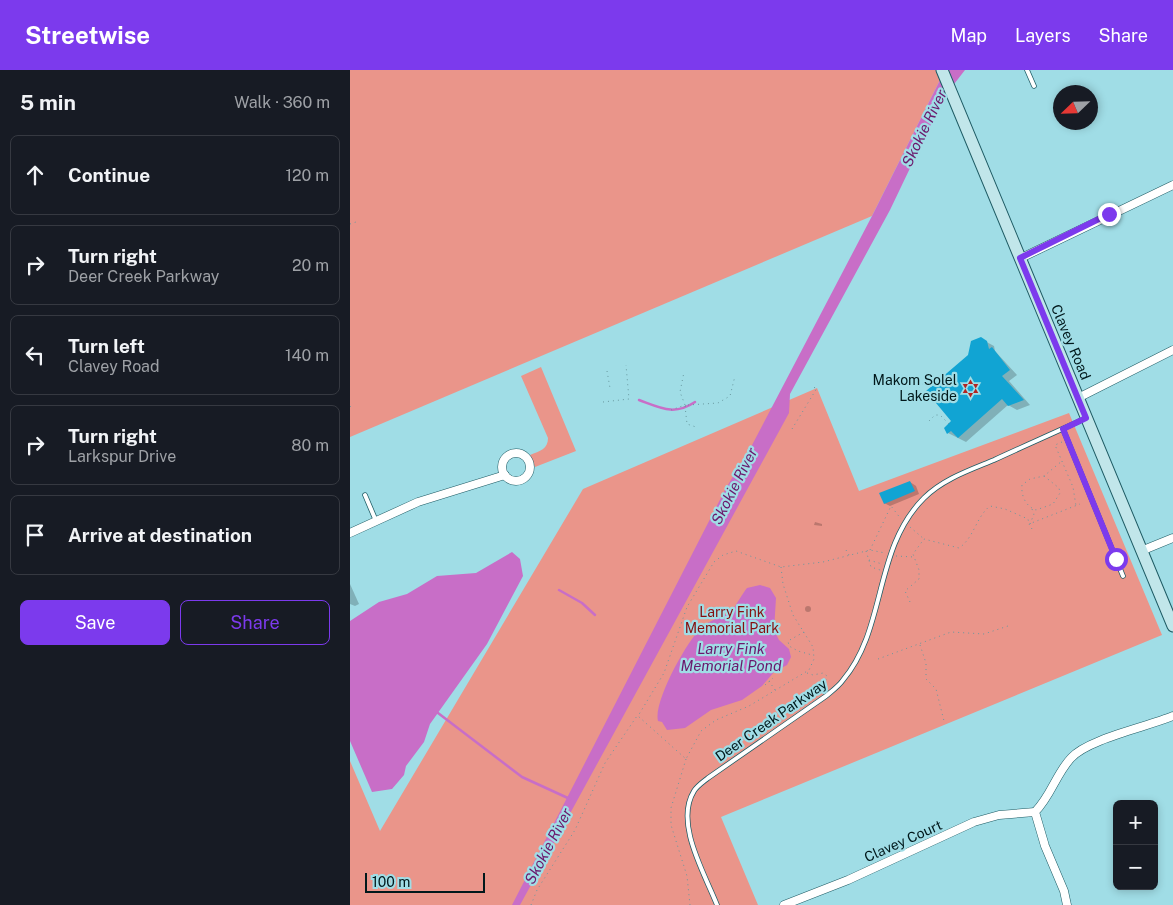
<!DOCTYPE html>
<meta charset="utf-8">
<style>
body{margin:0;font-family:"Public Sans",sans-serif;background:#20242c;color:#f1f3f6}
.controls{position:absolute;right:15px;bottom:15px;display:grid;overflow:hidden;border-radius:8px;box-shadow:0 2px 8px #0003}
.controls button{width:45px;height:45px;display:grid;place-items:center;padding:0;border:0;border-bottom:1px solid #363941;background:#171b24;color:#f1f3f6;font:25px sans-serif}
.compass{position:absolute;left:703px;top:15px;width:45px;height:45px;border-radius:50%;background:#171b24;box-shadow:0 2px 8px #0003;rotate:247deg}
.scale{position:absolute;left:15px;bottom:12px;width:120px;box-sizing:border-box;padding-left:5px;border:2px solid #01181b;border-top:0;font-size:14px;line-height:18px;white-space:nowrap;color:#01181b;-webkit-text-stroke:4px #a0dde6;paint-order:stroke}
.stop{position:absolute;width:15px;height:15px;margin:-11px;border:4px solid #7c3aed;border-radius:50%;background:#fff}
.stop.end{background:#7c3aed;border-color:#fff;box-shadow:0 1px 5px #0008}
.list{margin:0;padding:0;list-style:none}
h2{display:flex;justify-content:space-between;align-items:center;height:65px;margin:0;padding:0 20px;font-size:21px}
h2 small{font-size:16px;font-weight:400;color:#9ea1a6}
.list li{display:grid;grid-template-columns:32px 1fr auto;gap:15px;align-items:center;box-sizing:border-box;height:80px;margin:0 10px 10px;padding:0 10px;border:1px solid #363941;border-radius:8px}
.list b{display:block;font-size:19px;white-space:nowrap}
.list p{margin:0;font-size:16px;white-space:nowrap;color:#9ea1a6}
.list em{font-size:16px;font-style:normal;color:#9ea1a6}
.actions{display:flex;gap:10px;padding:15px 20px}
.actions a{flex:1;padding:11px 0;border:1px solid #7c3aed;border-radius:8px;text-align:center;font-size:18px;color:#7c3aed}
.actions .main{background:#7c3aed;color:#fff}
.icon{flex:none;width:28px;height:28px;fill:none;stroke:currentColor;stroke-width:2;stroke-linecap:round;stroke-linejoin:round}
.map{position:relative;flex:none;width:823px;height:835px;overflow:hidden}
header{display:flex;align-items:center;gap:30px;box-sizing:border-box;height:70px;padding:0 25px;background:#7c3aed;color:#fff}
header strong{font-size:24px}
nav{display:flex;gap:28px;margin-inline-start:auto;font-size:18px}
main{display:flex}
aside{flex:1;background:#171b24}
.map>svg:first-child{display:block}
.green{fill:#ea958a}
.water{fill:#c86ec7}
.shadow{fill:#0003}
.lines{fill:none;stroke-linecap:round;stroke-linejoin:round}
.stream{stroke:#c86ec7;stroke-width:2.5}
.building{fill:#11a4d3}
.service-casing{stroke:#1e5b64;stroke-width:5.5}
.minor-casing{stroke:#1e5b64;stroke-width:9}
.secondary-casing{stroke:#1e5b64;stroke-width:13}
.path{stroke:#68989f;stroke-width:1;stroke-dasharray:1 4;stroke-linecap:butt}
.service{stroke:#fff;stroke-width:4}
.minor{stroke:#fff;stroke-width:8}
.secondary{stroke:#c1e6ea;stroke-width:11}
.path-bridge{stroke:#68989f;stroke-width:1;stroke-dasharray:1 4;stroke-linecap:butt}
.route{stroke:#7c3aed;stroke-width:6}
.labels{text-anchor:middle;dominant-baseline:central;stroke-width:4.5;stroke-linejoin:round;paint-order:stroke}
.street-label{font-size:14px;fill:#01181b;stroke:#a0dde6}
.poi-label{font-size:14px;fill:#01181b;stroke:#a0dde6;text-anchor:end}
.park-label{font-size:14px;fill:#861010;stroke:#a0dde6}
.water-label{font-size:15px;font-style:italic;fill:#6b186c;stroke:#a0dde6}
</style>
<header>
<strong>Streetwise</strong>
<nav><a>Map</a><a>Layers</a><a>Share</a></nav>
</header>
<main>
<aside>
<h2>5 min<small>Walk · 360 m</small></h2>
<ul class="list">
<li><svg class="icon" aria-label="ahead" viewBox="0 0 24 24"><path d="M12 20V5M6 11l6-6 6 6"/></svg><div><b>Continue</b></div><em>120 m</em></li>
<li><svg class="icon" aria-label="right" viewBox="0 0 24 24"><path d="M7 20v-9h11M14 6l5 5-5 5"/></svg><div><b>Turn right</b><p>Deer Creek Parkway</p></div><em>20 m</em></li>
<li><svg class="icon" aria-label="left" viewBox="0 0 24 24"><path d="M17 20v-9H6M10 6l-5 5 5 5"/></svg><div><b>Turn left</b><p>Clavey Road</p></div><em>140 m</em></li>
<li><svg class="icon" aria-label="right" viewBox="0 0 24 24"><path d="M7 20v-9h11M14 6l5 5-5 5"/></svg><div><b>Turn right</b><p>Larkspur Drive</p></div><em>80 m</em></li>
<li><svg class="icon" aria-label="arrive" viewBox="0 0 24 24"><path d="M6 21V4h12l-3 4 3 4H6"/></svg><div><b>Arrive at destination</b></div></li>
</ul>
<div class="actions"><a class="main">Save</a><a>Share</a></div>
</aside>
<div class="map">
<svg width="823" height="835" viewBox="0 0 823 835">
<rect width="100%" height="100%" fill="#a0dde6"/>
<g class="green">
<path d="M 0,0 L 586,0 L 590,10 L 522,146 L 0,367 Z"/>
<path d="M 191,297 L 226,381 L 185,397 L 180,385 C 190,381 198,379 198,368 L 171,306 Z"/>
<path d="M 467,318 L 509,421 L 719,343 L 812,565 L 371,747 L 408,835 L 0,835 L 0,691 L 30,761 L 233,419 Z"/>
</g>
<g class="water">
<path d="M 598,0 L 615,0 L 594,27 L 540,140 L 440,324 L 439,343 L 170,835 L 162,835 L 376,418 L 401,377 L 522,146 L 590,10 Z"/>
<path d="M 162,482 L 170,489 L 173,506 L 137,574 L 80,654 L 74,672 L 56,696 L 54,705 L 42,719 L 22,722 L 0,671 L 0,551 L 29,532 L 57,524 L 87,506 L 126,503 Z"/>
<path d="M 410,515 L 420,518 L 426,528 L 424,560 L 429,570 L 439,579 L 441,587 L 437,595 L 424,602 L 412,616 L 392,630 L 361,640 L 335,658 L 317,660 L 312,652 L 308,651 C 303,632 337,571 351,558 C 360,549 373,548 382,540 C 386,536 392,524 397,518 Z"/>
</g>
<g class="shadow">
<path d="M 631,269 L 644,276 L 645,281 L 667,305 L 659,311 L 680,335 L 667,340 L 658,335 L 616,372 L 598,363 L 603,351 L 619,285 Z"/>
<path d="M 560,412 L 566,416 L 569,424 L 540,436 L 534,433 Z"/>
<path d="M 465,452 L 472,454 L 472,456 L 464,455 Z"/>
<path d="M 0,514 L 9,534 L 5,536 L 0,534 Z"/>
<circle cx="458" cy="539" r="3"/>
</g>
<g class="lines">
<g class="stream">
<path d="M 289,330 C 311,338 324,346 345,332"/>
<path d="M 209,520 L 232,533 L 245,545"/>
<path d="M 88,643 L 172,707 L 220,729"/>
</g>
</g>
<g class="building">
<path d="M 631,267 L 637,271 L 639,279 L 642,277 L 660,300 L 652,306 L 674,330 L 658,336 L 652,329 L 608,368 L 601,361 L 597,364 L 594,358 L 601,351 L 576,321 L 618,285 L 621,271 Z"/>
<path d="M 560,411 L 565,421 L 534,434 L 529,423 Z"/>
</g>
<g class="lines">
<defs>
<g id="service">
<path d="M 677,0 L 684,16"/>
<path d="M 713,359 L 773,506"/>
<path d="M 15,425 L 26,451"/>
<path d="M 367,835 C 355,804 324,753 344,721 C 347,716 353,712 358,708 L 476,626 C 482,621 489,616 493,610 C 537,558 523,479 574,428 C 593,409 620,400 644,390 C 674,376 704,363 734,349"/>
</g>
<g id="minor">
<path d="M 671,188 L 823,115"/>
<path d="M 728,328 L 823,280"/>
<circle cx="166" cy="397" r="14"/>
<path d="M 0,463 L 68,432 L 155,405"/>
<path d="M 791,481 L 823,468"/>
<path d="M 434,835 L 498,810 L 624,752 L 649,745 L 685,742"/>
<path d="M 717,835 L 714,821 L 695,776 L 685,742 C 701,726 706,704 721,688 C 738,669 797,657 823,646"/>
</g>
<path id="secondary" d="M 592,0 L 823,556"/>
</defs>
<use href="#service" class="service-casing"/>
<use href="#minor" class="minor-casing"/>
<use href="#secondary" class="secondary-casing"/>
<g class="path">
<path d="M 0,154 L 6,152"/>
<path d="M 257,301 L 260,318"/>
<path d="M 558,327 L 578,309 L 584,314"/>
<path d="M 253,332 L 279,329 L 276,295"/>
<path d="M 338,335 L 368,333 L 380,326 L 385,306"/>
<path d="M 335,336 L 337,354 L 346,357"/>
<path d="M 0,337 L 1,336"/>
<path d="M 321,340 L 335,335 L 330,322 L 334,302"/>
<path d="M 579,351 L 585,345 L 590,345 L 599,354"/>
<path d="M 442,359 L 467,318 L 461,317"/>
<path d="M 712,372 L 705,375 L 723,417 L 726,436"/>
<path d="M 694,406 L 709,418 L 710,423 L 703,434 L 686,440 C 675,436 671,425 672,415 L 680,409 L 694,406 L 712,391"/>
<path d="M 680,454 L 684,444 L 682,439"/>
<path d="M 560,457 L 574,469"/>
<path d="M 682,459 L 679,454 L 730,434"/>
<path d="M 496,480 L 499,485"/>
<path d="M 520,480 L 541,436 L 551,449"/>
<path d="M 516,481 L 521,497 L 530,500"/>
<path d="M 546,486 L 564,487"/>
<path d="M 519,490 L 532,494"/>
<path d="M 431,497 L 433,514 L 443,545 L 463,577 L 464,589 L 459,600 L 399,636 L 366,650 L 351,661 L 336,689 L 288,646 L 314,603 L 337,537 L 364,492 L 373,485 L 386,481 L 431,497 L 473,492 L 520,480 L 535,483"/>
<path d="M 560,532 L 555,521 L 569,509 L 569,500 L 563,484 L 574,469 L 609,478 C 624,468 626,447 640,436 L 655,439 L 678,449 L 679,454"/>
<path d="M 454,562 L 438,571 L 439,576 L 448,581 L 462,585"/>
<path d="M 570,575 L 576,593 L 576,609 L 586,619 L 594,651"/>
<path d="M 528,589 L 601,562 L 634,564 L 658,556"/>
<path d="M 457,603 L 463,605 L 473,603 L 477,606 L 475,613 L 468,619 L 470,622"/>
<path d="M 419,611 L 425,620"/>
<path d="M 415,615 L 423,608"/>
<path d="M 336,689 L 321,738 L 321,755 L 337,806 L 340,835"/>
<path d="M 181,835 L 187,820 L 225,760 L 255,693 L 287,646"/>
</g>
<use href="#service" class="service"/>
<use href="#minor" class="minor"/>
<use href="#secondary" class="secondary"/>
<path class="path-bridge" d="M 335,336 L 338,335"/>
</g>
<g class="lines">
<path class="route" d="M 759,144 L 670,188 L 736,348 L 713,359 L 766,489"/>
</g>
<defs>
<symbol id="synagogue-bare" viewBox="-9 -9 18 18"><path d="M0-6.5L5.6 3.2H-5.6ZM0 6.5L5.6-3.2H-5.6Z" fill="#b32420" stroke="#a0dde6" stroke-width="2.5" paint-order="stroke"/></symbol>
</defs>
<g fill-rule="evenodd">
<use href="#synagogue-bare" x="608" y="306" width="25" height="25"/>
</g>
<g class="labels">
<g class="street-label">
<text transform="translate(721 272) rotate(67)">Clavey Road</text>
<text transform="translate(421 650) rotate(-35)">Deer Creek Parkway</text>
<text transform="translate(553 771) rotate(-24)">Clavey Court</text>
</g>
<g class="poi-label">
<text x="607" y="310">Makom Solel<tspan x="607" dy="16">Lakeside</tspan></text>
</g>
<g class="park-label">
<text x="382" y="542">Larry Fink<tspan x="382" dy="16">Memorial Park</tspan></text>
</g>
<g class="water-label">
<text transform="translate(574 58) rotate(-64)">Skokie River</text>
<text transform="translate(384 416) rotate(-63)">Skokie River</text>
<text x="381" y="578">Larry Fink<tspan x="381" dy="17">Memorial Pond</tspan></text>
<text transform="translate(198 776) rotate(-62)">Skokie River</text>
</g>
</g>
</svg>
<div class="controls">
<button>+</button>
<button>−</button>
</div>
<svg class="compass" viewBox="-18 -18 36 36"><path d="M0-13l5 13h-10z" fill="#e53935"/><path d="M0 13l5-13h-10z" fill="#9ea1a6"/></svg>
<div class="scale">100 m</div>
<div class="stop" style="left:766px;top:489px"></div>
<div class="stop end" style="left:759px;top:144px"></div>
</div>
</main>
